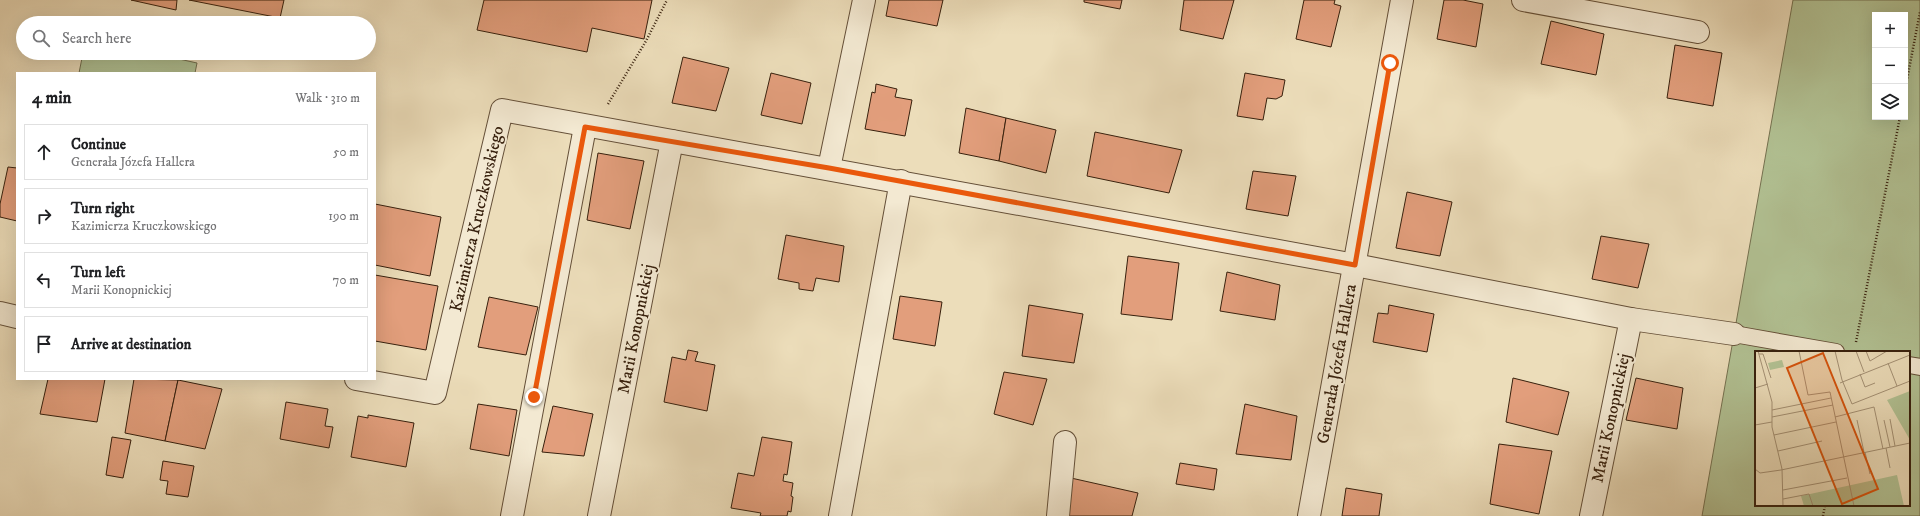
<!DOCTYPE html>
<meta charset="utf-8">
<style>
body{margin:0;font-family:"IM FELL DW Pica",serif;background:#f2f2f2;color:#202124}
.controls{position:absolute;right:12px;top:12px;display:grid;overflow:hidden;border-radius:0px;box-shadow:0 4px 16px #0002}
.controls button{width:36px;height:36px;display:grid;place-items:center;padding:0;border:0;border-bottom:1px solid #e0e0e0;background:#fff;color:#202124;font:20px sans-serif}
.stop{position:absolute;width:12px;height:12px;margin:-9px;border:3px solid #ea580c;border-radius:50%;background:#fff}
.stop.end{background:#ea580c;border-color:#fff;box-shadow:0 1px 4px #0008}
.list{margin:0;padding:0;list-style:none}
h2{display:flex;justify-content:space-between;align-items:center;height:52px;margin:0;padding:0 16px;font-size:17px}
h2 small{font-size:13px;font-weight:400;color:#757577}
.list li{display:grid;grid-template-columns:26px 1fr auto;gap:12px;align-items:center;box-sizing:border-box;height:56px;margin:0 8px 8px;padding:0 8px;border:1px solid #e0e0e0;border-radius:0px}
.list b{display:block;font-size:15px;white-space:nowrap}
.list p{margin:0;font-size:13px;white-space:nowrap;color:#757577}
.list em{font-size:13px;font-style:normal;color:#757577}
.icon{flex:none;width:22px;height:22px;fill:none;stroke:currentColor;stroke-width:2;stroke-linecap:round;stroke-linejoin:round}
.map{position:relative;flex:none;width:1920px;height:516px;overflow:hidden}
.search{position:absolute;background:#fff;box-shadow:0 4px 16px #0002;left:16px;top:16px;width:360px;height:44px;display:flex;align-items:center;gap:10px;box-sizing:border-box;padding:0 14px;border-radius:22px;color:#757577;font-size:15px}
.panel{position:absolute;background:#fff;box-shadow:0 4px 16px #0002;left:16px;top:72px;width:360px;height:308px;border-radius:0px}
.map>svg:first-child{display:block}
.green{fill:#b2c294;stroke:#747150;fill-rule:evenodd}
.building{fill:#e29e7c;stroke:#37200d}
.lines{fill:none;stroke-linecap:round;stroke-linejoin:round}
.service-casing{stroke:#644f38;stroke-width:18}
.minor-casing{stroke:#644f38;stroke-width:24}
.path{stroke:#37200d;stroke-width:2.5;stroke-dasharray:1 2;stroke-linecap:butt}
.service{stroke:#f3e9d2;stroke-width:16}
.minor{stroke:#f3e9d2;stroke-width:22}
.route{stroke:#ea580c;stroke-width:5}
.labels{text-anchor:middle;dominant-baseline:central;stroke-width:4;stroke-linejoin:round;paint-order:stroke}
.street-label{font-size:17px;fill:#37200d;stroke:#f3e9d2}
.inset-road{fill:none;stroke:#a49175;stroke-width:1}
.view{fill:#d6530c;fill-opacity:0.15;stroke:#d6530c;stroke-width:2}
.inset-edge{fill:none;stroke:#37200d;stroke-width:2}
</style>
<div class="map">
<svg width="1920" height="516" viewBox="0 0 1920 516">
<rect width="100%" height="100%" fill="#ecddba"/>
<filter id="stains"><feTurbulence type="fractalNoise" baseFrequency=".005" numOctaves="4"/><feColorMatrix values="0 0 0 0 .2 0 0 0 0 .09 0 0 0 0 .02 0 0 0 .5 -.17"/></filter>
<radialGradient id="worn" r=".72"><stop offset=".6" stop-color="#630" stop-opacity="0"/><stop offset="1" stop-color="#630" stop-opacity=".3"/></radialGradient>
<g class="green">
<path d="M 1793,0 L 1920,0 L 1920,516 L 1702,516 ZM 1875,15 L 1905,15 L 1905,117 L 1875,117 ZM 1756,352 L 1909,352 L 1909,505 L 1756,505 Z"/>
<path d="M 83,53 L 152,53 L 197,63 L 195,73 L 79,73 Z"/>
</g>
<g class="building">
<path d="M 131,0 L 177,0 L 176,10 Z"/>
<path d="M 189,0 L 284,0 L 280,18 Z"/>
<path d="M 484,0 L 652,0 L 644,39 L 592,28 L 587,52 L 477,30 Z"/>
<path d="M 889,0 L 943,0 L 937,26 L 886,16 Z"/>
<path d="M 1084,0 L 1122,0 L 1120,9 L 1084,2 Z"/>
<path d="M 1184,0 L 1234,0 L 1223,39 L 1180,30 Z"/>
<path d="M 1304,0 L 1335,0 L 1334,4 L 1341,6 L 1331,47 L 1296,39 Z"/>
<path d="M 1444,0 L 1463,0 L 1483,4 L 1476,47 L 1437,39 Z"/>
<path d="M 1551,21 L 1604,34 L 1596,75 L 1541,64 Z"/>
<path d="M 1675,45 L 1722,53 L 1713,106 L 1667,98 Z"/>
<path d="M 683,57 L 729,68 L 716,111 L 672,103 Z"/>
<path d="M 771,73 L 811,83 L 802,124 L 761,115 Z"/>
<path d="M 1245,73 L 1285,80 L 1282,96 L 1276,99 L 1267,98 L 1263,120 L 1237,116 Z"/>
<path d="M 876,84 L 897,89 L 895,97 L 912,100 L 905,136 L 865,129 L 872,92 L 875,93 Z"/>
<path d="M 966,108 L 1006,118 L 999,161 L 959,153 Z"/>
<path d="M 1006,118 L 1056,130 L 1046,173 L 999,161 Z"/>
<path d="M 1095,132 L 1182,150 L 1169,193 L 1087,176 Z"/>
<path d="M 598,153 L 644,161 L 630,229 L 587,220 Z"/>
<path d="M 8,167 L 17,168 L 17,221 L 0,217 L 0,204 Z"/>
<path d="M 1253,171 L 1296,176 L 1288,216 L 1246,209 Z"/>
<path d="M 1407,192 L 1452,202 L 1440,256 L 1396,248 Z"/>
<path d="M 375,204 L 441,217 L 430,276 L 375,265 Z"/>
<path d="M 786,235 L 844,246 L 839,282 L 816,278 L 813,291 L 799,289 L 799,283 L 778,279 Z"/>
<path d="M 1601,236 L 1649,244 L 1638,288 L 1592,279 Z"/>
<path d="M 1128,256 L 1179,263 L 1172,320 L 1121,314 Z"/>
<path d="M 1227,272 L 1280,285 L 1275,320 L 1220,311 Z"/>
<path d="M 375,275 L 438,286 L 426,350 L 375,341 Z"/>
<path d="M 900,296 L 942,302 L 935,346 L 893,339 Z"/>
<path d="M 489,297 L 538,307 L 526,355 L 478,347 Z"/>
<path d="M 1029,305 L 1083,314 L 1074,363 L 1022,356 Z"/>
<path d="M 1389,305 L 1434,314 L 1427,352 L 1373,342 L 1378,313 L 1388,314 Z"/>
<path d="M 688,350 L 698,352 L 695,361 L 715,365 L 707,411 L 664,402 L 672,357 L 686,360 Z"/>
<path d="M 1004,372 L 1047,379 L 1033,425 L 994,414 Z"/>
<path d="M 1513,378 L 1569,392 L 1558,435 L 1506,422 Z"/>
<path d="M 1636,378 L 1683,388 L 1677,429 L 1626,420 Z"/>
<path d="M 48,379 L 105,379 L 97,422 L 40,414 Z"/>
<path d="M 134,379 L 178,380 L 165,441 L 125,433 Z"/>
<path d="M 178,380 L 222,389 L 205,449 L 165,441 Z"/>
<path d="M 286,402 L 328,409 L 325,426 L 333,427 L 329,448 L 280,439 Z"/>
<path d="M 478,404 L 517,410 L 509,456 L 470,449 Z"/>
<path d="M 1245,404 L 1297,416 L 1291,460 L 1236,454 Z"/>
<path d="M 553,406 L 593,414 L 584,456 L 542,452 Z"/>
<path d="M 368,415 L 414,423 L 406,467 L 351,457 L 358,416 L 368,418 Z"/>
<path d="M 112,437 L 131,440 L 123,478 L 106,475 Z"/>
<path d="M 762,437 L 792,442 L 787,475 L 784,474 L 783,481 L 793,483 L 791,496 L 793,497 L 791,512 L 788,511 L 787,516 L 760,516 L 761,513 L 731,508 L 738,473 L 754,476 Z"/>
<path d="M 1499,444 L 1552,451 L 1539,514 L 1490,504 Z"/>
<path d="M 163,461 L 194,466 L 188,497 L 166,494 L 168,481 L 160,480 Z"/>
<path d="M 1180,463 L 1217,469 L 1214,490 L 1176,484 Z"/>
<path d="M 1071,478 L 1138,493 L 1132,516 L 1063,516 Z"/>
<path d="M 1346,488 L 1382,494 L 1379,516 L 1342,516 Z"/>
</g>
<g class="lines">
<defs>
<g id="service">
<path d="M 1734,334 L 1836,352"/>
<path d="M 1909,365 L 1920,367"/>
</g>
<g id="minor">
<path d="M 1523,0 L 1698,32"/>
<path d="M 829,168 L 864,0"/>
<path d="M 0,313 L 17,317"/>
<path d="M 356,379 L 435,393 L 502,110 L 1355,265 L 1631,319 L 1734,334"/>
<path d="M 512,516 L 585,127"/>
<path d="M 599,516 L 672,141"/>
<path d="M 840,516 L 901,181"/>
<path d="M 1058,516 L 1065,442"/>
<path d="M 1309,516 L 1402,0"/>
<path d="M 1591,516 L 1631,319"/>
</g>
</defs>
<use href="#service" class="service-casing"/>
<use href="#minor" class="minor-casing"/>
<g class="path">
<path d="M 1905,90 L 1920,12"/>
<path d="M 608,104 L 646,41 L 667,0"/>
<path d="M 1856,342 L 1900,117"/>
<path d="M 1823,516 L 1825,505"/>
</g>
<use href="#service" class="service"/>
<use href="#minor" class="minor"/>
</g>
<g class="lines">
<path class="route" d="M 534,397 L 585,127 L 829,168 L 1355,265 L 1390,63"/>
</g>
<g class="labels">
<g class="street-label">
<text transform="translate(477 219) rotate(-77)">Kazimierza Kruczkowskiego</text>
<text transform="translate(636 329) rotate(-79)">Marii Konopnickiej</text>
<text transform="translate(1337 364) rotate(-80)">Generała Józefa Hallera</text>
<text transform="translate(1611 418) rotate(-78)">Marii Konopnickiej</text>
</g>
</g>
<g transform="translate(1755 351)">
<rect width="155" height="155" fill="#ecddba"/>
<path d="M 27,9 L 29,16 L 15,19 L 13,12 ZM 155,40 L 155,89 L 132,49 ZM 142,124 L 149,155 L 49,155 L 46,145 Z" fill="#b2c294"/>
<path class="inset-road" d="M 3,0 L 17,51 L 17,76 L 27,118 L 28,155M 44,0 L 53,44 L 75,41 L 99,155M 80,0 L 87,29 L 97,53 L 155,30M 101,0 L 109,21M 111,0 L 115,10 L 132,0M 4,3 L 8,3 L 16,27M 133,12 L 142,35M 105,23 L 110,36 L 120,32M 85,32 L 155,4M 0,37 L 13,33M 17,59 L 76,47M 17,66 L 78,54M 80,66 L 119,56 L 128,98M 135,68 L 140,95M 102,69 L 109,101M 129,69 L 135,96M 0,74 L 17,71M 19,84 L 81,71M 131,97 L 135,117M 23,100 L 67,90M 110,101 L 115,123M 0,118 L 5,122 L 26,119 L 155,92M 28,139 L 92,127M 28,148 L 54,143 L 58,155"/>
<path class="view" d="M 68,2 L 123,138 L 87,153 L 32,17 Z"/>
<rect width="155" height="155" class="inset-edge"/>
</g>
<rect width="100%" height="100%" filter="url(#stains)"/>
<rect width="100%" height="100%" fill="url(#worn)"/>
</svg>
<div class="controls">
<button>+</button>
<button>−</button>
<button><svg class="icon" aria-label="layers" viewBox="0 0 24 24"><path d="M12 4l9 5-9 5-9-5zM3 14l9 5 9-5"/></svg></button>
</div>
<div class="stop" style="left:1390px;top:63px"></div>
<div class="stop end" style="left:534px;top:397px"></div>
<div class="search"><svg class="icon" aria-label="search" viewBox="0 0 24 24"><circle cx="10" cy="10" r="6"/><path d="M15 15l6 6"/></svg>Search here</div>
<section class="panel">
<h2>4 min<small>Walk · 310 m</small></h2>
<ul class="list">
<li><svg class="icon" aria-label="ahead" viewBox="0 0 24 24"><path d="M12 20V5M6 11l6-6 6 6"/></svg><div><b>Continue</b><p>Generała Józefa Hallera</p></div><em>50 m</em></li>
<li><svg class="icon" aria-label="right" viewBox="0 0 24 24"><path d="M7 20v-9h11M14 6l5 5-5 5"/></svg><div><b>Turn right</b><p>Kazimierza Kruczkowskiego</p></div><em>190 m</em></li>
<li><svg class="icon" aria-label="left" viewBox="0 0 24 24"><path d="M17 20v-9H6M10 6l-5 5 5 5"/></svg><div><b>Turn left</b><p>Marii Konopnickiej</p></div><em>70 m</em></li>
<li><svg class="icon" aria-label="arrive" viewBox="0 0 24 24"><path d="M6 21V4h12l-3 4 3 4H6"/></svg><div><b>Arrive at destination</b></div></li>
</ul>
</section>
</div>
